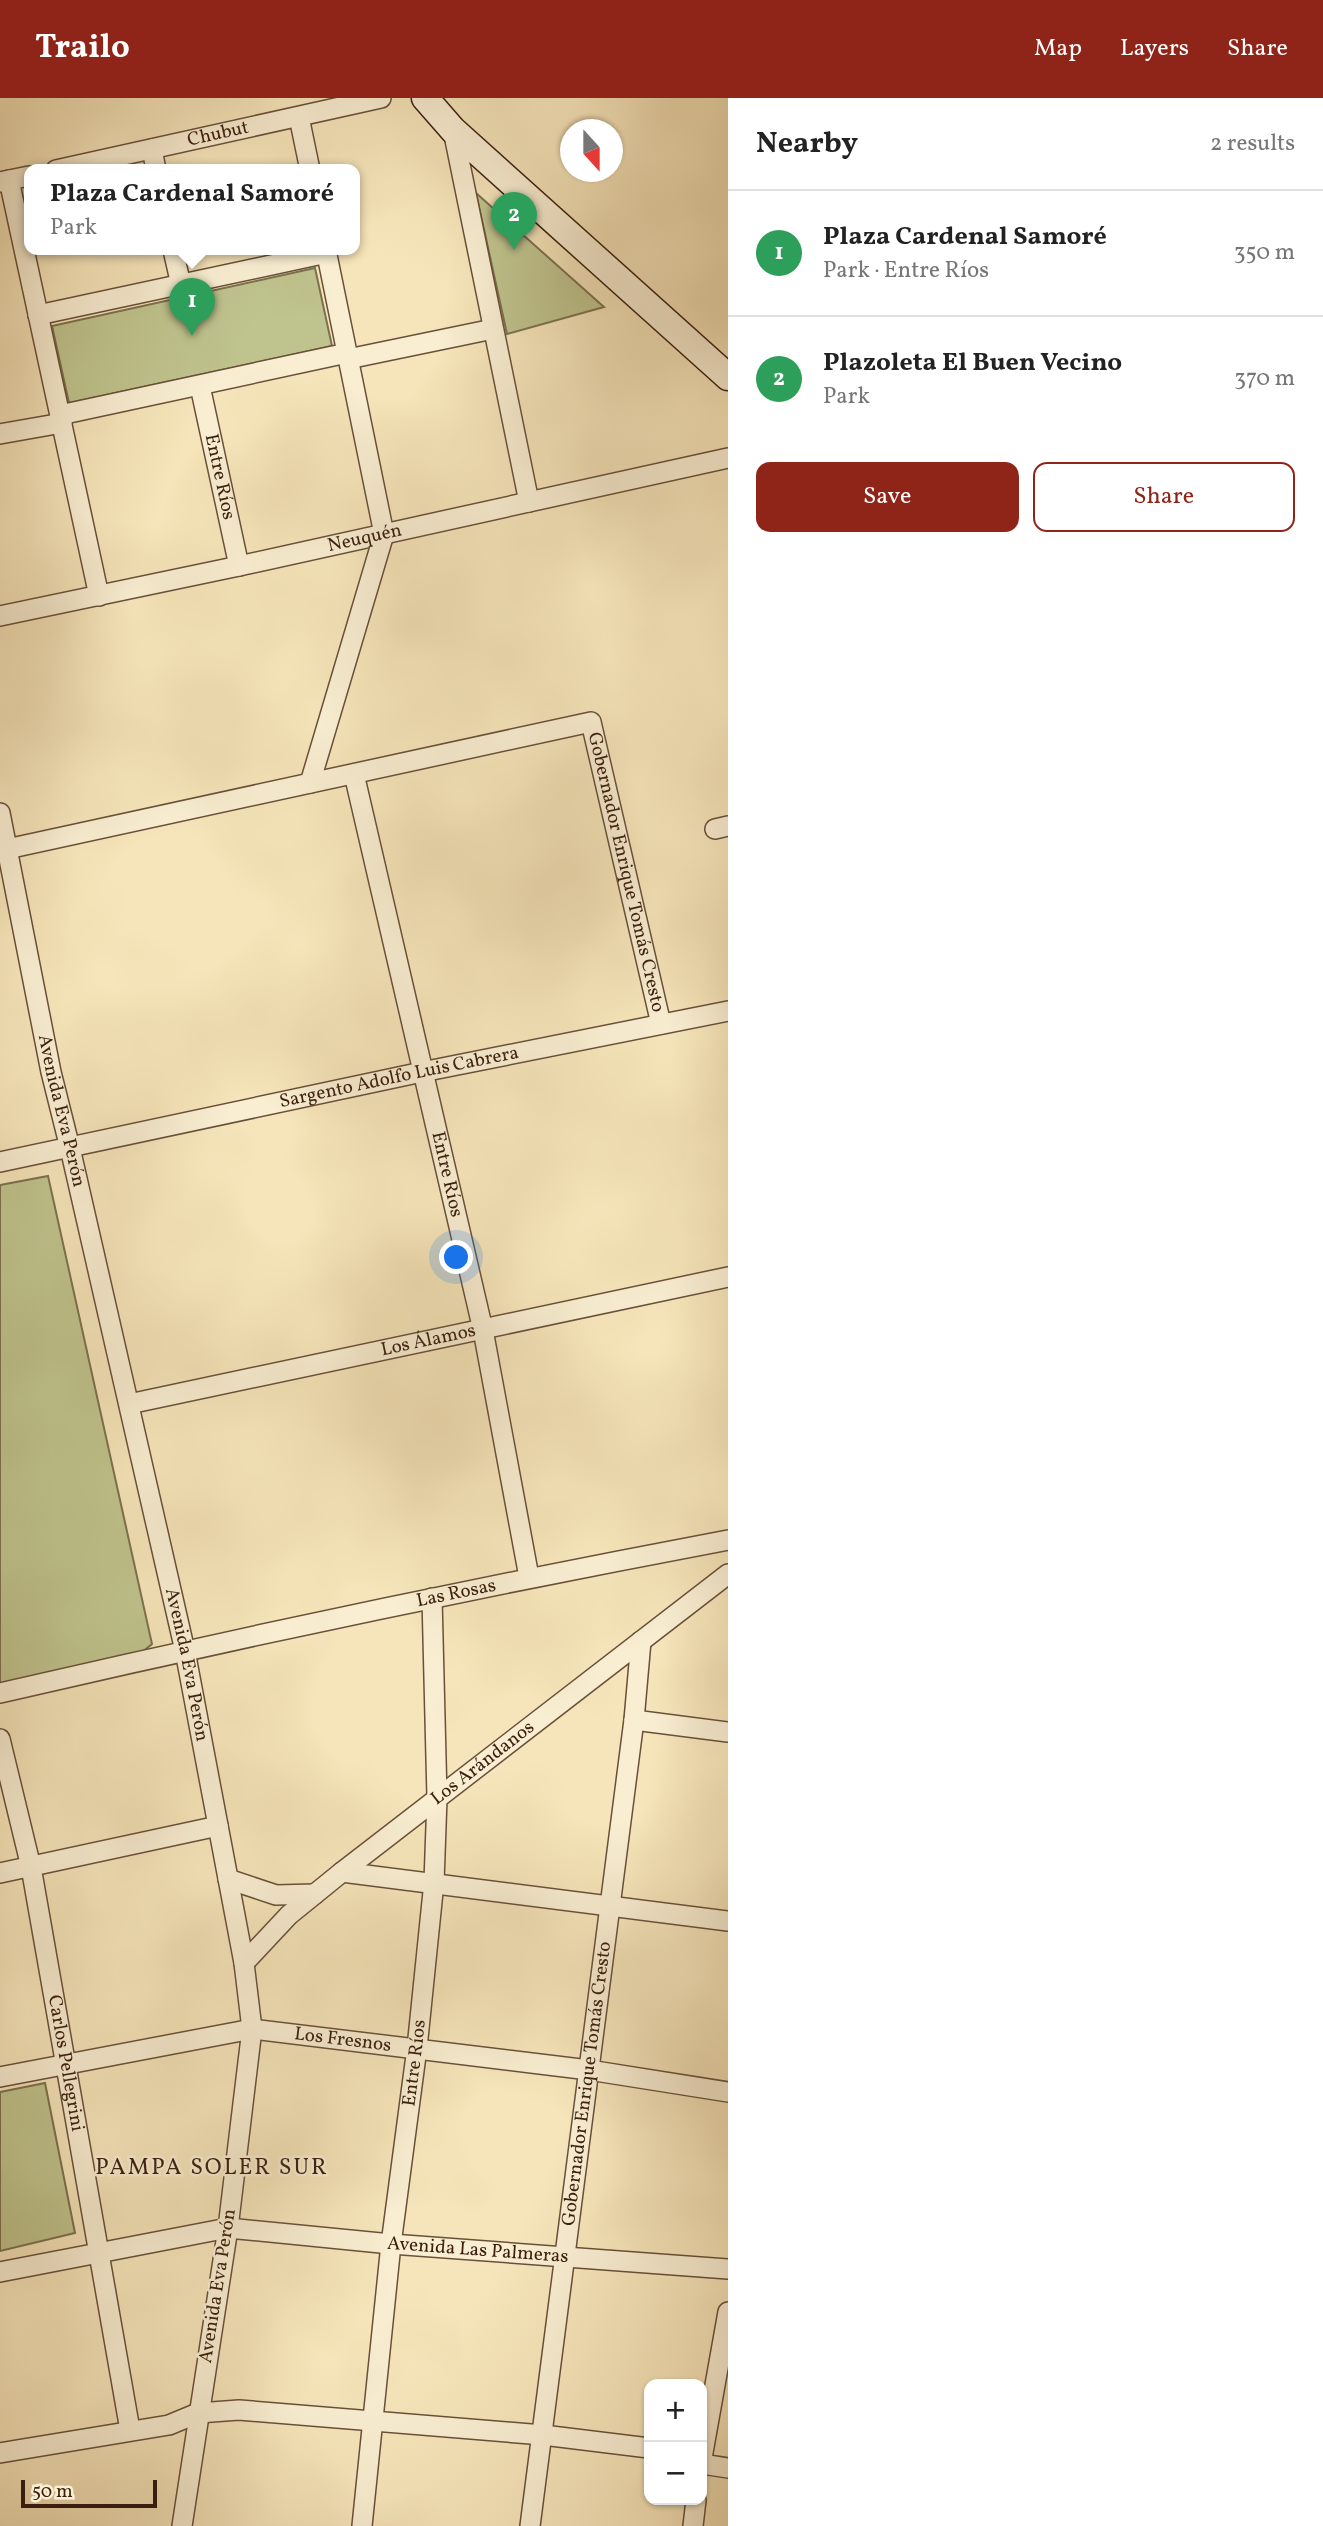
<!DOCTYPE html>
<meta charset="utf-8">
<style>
body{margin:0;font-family:Vollkorn,serif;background:#f2f2f2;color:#222}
.controls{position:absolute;right:21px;bottom:21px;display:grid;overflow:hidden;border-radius:14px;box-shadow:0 2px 5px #0004}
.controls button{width:63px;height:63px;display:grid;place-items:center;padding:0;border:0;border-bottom:2px solid #e0e0e0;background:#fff;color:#222;font:35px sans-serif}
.compass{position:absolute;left:560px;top:21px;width:63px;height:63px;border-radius:50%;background:#fff;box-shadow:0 2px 5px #0004;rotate:159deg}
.scale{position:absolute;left:21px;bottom:18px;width:136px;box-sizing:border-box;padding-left:7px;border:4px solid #3a1f0f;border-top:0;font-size:19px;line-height:24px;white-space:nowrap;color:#3a1f0f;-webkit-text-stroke:5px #f9eed2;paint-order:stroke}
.you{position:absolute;left:457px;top:1160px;width:24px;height:24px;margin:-18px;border:5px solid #fff;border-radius:50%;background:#1a73e8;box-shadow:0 0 0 10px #1a73e833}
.badge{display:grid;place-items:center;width:46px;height:46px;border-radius:50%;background:#8f2418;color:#fff;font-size:23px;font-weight:700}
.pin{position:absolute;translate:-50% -58px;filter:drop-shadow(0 2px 4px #0008)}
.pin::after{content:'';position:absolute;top:37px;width:24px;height:21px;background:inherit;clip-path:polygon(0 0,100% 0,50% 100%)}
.popup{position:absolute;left:24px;top:66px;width:336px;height:91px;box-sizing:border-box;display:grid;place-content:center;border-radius:14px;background:#fff;filter:drop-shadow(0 2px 5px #0005);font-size:23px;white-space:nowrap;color:#767676}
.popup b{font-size:26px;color:#222}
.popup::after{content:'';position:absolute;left:50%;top:100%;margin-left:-14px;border:14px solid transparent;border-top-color:#fff}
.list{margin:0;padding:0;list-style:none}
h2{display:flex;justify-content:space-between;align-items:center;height:91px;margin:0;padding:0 28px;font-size:30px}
h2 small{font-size:23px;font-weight:400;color:#767676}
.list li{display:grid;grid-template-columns:46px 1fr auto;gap:21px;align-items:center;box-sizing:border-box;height:126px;padding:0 28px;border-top:2px solid #e0e0e0}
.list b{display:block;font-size:26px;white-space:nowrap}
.list p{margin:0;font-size:23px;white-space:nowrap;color:#767676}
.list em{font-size:23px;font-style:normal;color:#767676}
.actions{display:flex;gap:14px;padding:21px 28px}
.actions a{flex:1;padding:16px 0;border:2px solid #8f2418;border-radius:14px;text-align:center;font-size:24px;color:#8f2418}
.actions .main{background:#8f2418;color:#fff}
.map{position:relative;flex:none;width:728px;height:2428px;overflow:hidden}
header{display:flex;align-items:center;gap:42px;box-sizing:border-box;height:98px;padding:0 35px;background:#8f2418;color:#fff}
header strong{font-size:33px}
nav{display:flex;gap:38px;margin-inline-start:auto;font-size:24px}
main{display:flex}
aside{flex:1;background:#fff}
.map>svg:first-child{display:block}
.green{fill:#bfc38d;stroke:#7c714e;stroke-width:2}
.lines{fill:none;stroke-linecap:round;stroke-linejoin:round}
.street-casing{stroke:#69503a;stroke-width:22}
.secondary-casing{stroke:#3a1f0f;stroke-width:29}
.street{stroke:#f9eed2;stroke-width:19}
.secondary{stroke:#f9eed2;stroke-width:26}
.labels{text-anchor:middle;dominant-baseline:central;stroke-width:5;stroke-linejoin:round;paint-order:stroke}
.street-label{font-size:19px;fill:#3a1f0f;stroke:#f9eed2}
.quarter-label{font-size:23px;letter-spacing:2px;fill:#3a1f0f;stroke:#f9eed2}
</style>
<header>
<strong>Trailo</strong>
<nav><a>Map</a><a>Layers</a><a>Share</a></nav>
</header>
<main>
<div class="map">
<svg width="728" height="2428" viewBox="0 0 728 2428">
<rect width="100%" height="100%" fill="#f6e5ba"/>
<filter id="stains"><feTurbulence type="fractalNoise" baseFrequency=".00286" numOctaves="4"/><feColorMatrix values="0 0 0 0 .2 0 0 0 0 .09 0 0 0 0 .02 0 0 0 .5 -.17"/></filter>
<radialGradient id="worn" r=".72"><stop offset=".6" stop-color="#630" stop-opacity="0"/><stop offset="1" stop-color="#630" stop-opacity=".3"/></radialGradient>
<g class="green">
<path d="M 476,95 L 604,209 L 507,236 Z"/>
<path d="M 315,170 L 332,248 L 69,305 L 52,228 Z"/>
<path d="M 48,1078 L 152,1546 L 136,1559 L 0,1587 L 0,1087 Z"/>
<path d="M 45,1985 L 75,2135 L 0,2153 L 0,1994 Z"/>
</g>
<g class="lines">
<defs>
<g id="street">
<path d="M 299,19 L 310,72"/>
<path d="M 453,32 L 529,404"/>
<path d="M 152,51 L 156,72"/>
<path id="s1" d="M 56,72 L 381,0"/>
<path d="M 9,82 L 99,498"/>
<path d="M 0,84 L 29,78"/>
<path d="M 173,152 L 181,187"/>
<path d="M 38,217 L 327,155"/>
<path d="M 348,261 L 493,231"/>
<path id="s2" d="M 200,288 L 239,468"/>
<path d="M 60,317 L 347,255"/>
<path d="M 0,336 L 62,325"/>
<path id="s3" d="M 0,518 L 239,468 L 728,360"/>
<path id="s4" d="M 354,676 L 483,1232 L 529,1479"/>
<path d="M 310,685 L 384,436 L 326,152"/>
<path id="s5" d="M 0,715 L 51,974 L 70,1050 L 185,1553 L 244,1865 L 252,1931 L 228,2130 L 182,2428"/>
<path d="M 715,731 L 728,728"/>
<path id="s6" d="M 7,751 L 591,624 L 661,926"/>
<path id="s7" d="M 0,1064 L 422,974 L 728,913"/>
<path id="s8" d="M 129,1306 L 728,1179"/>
<path id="s9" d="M 0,1595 C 242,1539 484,1488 728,1442"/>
<path d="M 634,1622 L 728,1634"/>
<path id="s10" d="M 0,1641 L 31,1769 L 130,2332"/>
<path d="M 342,1774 L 728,1823"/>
<path d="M 0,1775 L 218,1728"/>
<path d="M 228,1781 L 276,1797 L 315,1796"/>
<path id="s11" d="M 244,1865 L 289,1817 L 342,1774 L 728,1476"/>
<path id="s12" d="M 0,1979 L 252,1931 L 589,1972 L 728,1994"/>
<path id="s13" d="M 0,2174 L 228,2130 L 391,2146 L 728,2171"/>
<path d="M 0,2355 L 169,2327 L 198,2315 L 239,2312 L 543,2337 L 649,2350"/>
<path d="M 702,2360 L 728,2214"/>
<path d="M 702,2366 L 728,2370"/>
<path id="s14" d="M 362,2428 L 391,2146 L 417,1950 L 434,1784 L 437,1700 L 432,1500"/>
<path id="s15" d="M 530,2428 L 634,1622 L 641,1543"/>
<path d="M 693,2428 L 696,2402"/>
</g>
<path id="secondary" d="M 425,0 L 453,32 L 728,279"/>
</defs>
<use href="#street" class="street-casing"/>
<use href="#secondary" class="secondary-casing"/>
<use href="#street" class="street"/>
<use href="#secondary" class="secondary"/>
</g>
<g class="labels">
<g class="street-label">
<text stroke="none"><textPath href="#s1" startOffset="166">Chubut</textPath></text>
<text stroke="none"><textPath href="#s2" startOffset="93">Entre Ríos</textPath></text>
<text stroke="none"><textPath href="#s3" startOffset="373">Neuquén</textPath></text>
<text stroke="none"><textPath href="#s6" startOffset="752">Gobernador Enrique Tomás Cresto</textPath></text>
<text stroke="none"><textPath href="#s7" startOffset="408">Sargento Adolfo Luis Cabrera</textPath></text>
<text stroke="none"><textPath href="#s5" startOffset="304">Avenida Eva Perón</textPath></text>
<text stroke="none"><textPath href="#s4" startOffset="411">Entre Ríos</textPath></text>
<text stroke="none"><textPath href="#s8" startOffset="306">Los Álamos</textPath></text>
<text stroke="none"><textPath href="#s9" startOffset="467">Las Rosas</textPath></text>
<text stroke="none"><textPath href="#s5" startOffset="872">Avenida Eva Perón</textPath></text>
<text stroke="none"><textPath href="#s11" startOffset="312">Los Arándanos</textPath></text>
<text stroke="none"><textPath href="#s12" startOffset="348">Los Fresnos</textPath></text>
<text stroke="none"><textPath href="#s10" startOffset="331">Carlos Pellegrini</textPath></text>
<text stroke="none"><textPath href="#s14" startOffset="466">Entre Ríos</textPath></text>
<text stroke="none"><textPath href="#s15" startOffset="446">Gobernador Enrique Tomás Cresto</textPath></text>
<text stroke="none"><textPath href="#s13" startOffset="483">Avenida Las Palmeras</textPath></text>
<text transform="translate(218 2188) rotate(-81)">Avenida Eva Perón</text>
</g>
<g class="quarter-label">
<text x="212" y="2070">PAMPA SOLER SUR</text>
</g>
</g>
<rect width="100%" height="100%" filter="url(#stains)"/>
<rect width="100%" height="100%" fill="url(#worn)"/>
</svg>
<div class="controls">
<button>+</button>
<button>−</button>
</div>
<svg class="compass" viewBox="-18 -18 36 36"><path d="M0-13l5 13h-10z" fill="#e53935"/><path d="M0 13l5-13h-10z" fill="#767676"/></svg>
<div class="scale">50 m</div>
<div class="you"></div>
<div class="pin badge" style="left:192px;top:238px;background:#2e9e5b">1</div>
<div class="popup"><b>Plaza Cardenal Samoré</b>Park</div>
<div class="pin badge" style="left:514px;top:152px;background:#2e9e5b">2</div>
</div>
<aside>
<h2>Nearby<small>2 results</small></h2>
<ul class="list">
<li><span class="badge" style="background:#2e9e5b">1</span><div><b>Plaza Cardenal Samoré</b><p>Park · Entre Ríos</p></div><em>350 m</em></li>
<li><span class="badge" style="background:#2e9e5b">2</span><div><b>Plazoleta El Buen Vecino</b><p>Park</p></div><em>370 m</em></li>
</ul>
<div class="actions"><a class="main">Save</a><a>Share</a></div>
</aside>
</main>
